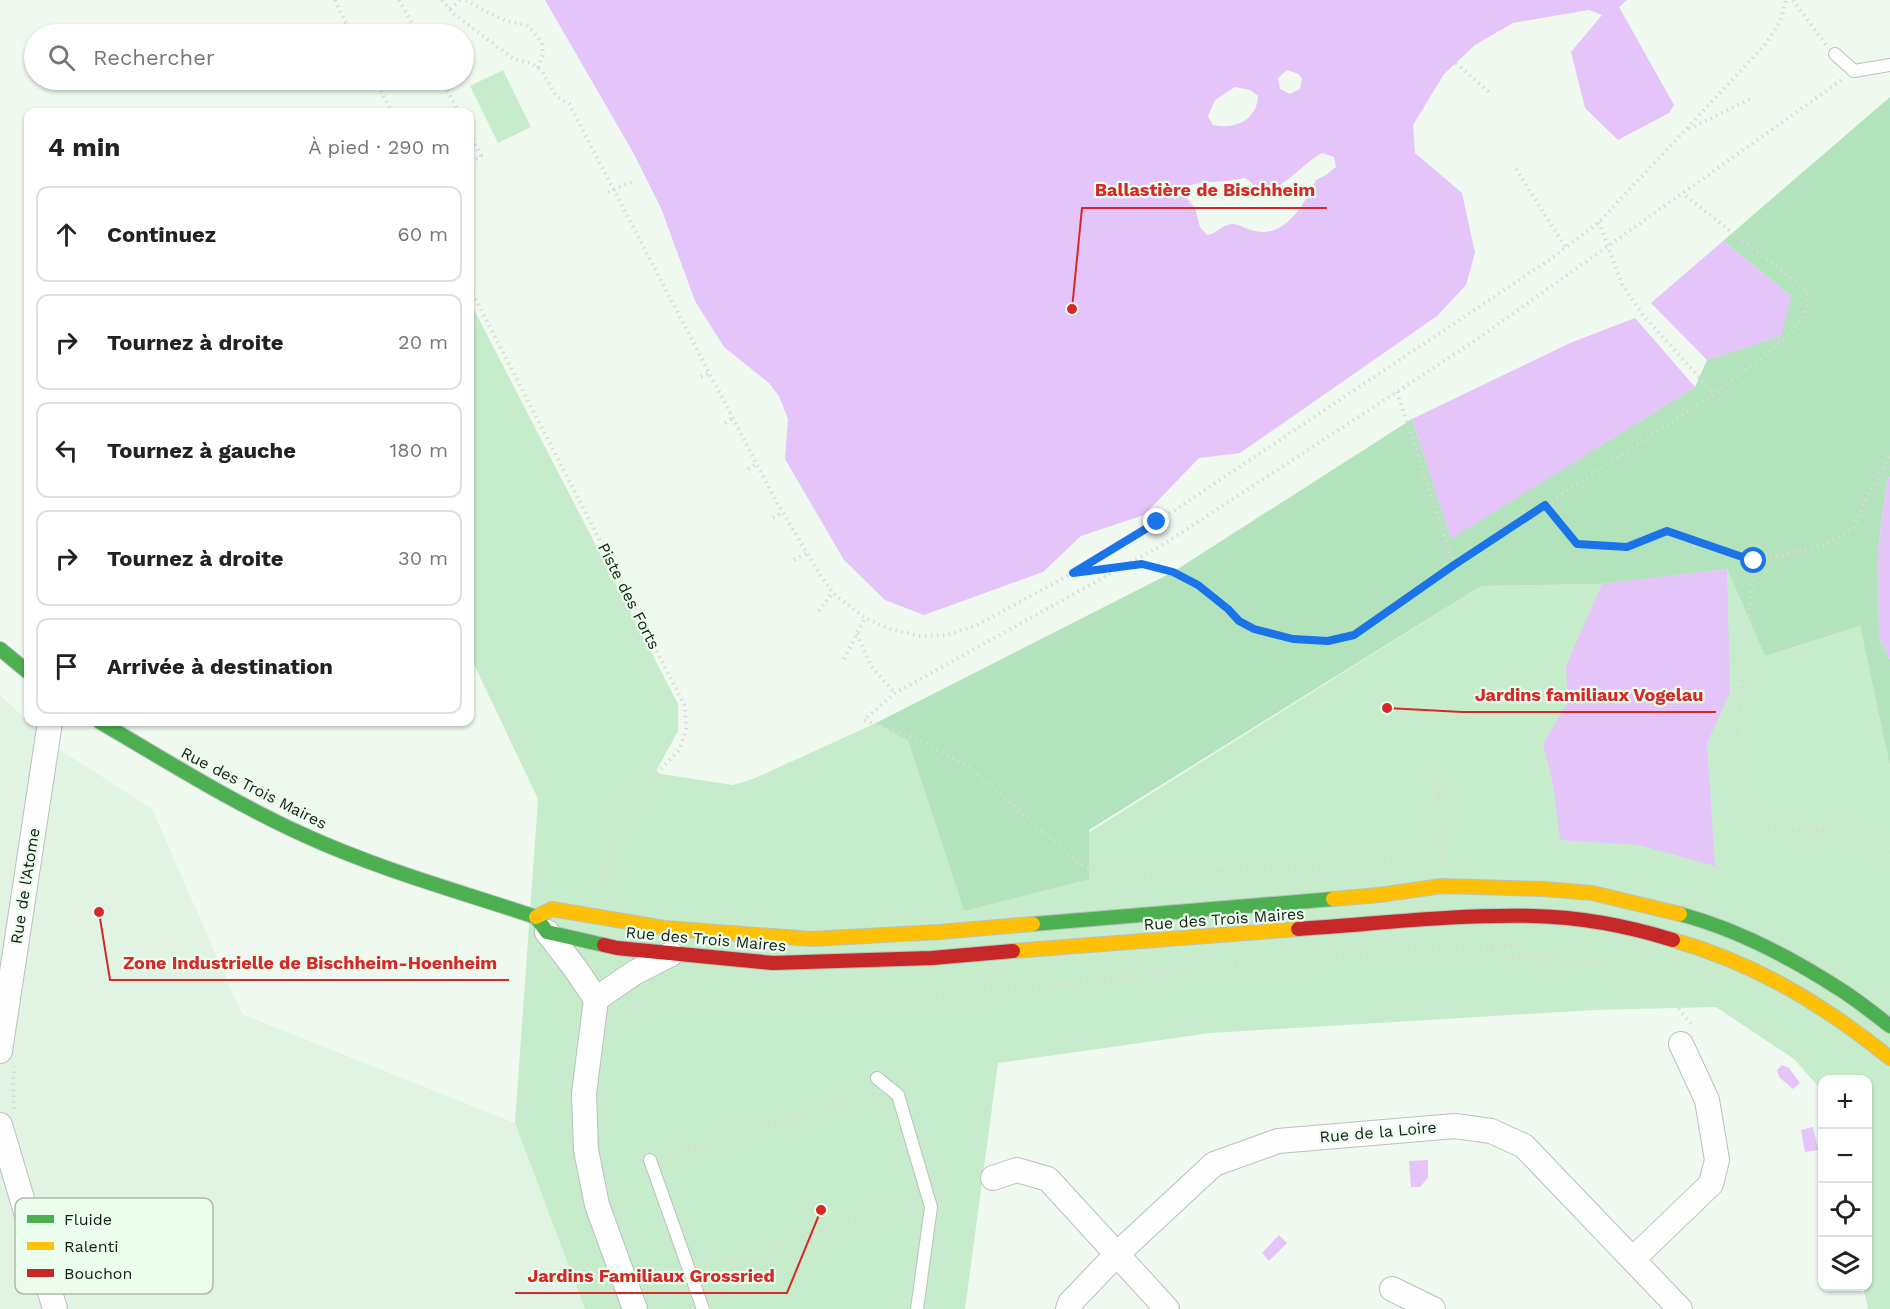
<!DOCTYPE html>
<html lang="fr">
<meta charset="utf-8">
<style>
body{margin:0;font-family:"Work Sans",sans-serif;background:#f6f6f6;color:#222}
.controls{position:absolute;right:18px;bottom:18px;display:grid;overflow:hidden;border-radius:12px;box-shadow:0 2px 4px #0004}
.controls button{width:54px;height:54px;display:grid;place-items:center;padding:0;border:0;border-bottom:2px solid #e0e0e0;background:#fff;color:#222;font:30px sans-serif}
.stop{position:absolute;width:18px;height:18px;margin:-14px;border:4px solid #1a73e8;border-radius:50%;background:#fff}
.stop.end{background:#1a73e8;border-color:#fff;box-shadow:0 2px 6px #0008}
.list{margin:0;padding:0;list-style:none}
h2{display:flex;justify-content:space-between;align-items:center;height:78px;margin:0;padding:0 24px;font-size:26px}
h2 small{font-size:20px;font-weight:400;color:#767676}
.list li{display:grid;grid-template-columns:39px 1fr auto;gap:18px;align-items:center;box-sizing:border-box;height:96px;margin:0 12px 12px;padding:0 12px;border:2px solid #e0e0e0;border-radius:12px}
.list b{display:block;font-size:22px;white-space:nowrap}
.list em{font-size:20px;font-style:normal;color:#767676}
.icon{flex:none;width:33px;height:33px;fill:none;stroke:currentColor;stroke-width:2;stroke-linecap:round;stroke-linejoin:round}
.map{position:relative;flex:none;width:1890px;height:1309px;overflow:hidden}
.search{position:absolute;background:#fff;box-shadow:0 2px 4px #0004;left:24px;top:24px;width:450px;height:66px;display:flex;align-items:center;gap:15px;box-sizing:border-box;padding:0 21px;border-radius:33px;color:#767676;font-size:22px}
.panel{position:absolute;background:#fff;box-shadow:0 2px 4px #0004;left:24px;top:108px;width:450px;height:618px;border-radius:12px}
.map>svg:first-child{display:block}
.built{fill:#e1f3e3}
.green{fill:#c6eccc}
.forest{fill:#b2e3bc}
.water{fill:#e4c4f9;fill-rule:evenodd}
.lines{fill:none;stroke-linecap:round;stroke-linejoin:round}
.lane-casing{stroke:#bac1bb;stroke-width:14}
.street-casing{stroke:#bac1bb;stroke-width:26}
.fast-casing{stroke:#bac1bb;stroke-width:16}
.slow-casing{stroke:#bac1bb;stroke-width:16}
.jam-casing{stroke:#bac1bb;stroke-width:16}
.path{stroke:#d7dad7;stroke-width:4;stroke-dasharray:1.5 4.5;stroke-linecap:butt}
.lane{stroke:#fdfefd;stroke-width:12}
.street{stroke:#fdfefd;stroke-width:24}
.fast{stroke:#4caf50;stroke-width:14}
.slow{stroke:#ffc107;stroke-width:14}
.jam{stroke:#c62828;stroke-width:14}
.route{stroke:#1a73e8;stroke-width:8}
.labels{text-anchor:middle;dominant-baseline:central;stroke-width:4.5;stroke-linejoin:round;paint-order:stroke}
.street-label{font-size:16px;fill:#161c17;stroke:#ebfded}
.key{fill:#ebfded;stroke:#abbaad;stroke-width:1.5}
.key-label{font-size:16px;fill:#161c17}
.leader{fill:none;stroke:#d62828;stroke-width:2}
.callout-dot{fill:#d62828;stroke:#ebfded;stroke-width:2}
.callout-label{font-size:18px;text-anchor:middle;font-weight:bold;fill:#d62828;stroke:#ebfded;stroke-width:4.5;stroke-linejoin:round;paint-order:stroke}
</style>
<div class="map">
<svg width="1890" height="1309" viewBox="0 0 1890 1309">
<rect width="100%" height="100%" fill="#eff9f0"/>
<path class="built" d="M 0,695 L 54,746 L 152,809 L 242,1014 L 515,1123 L 585,1309 L 0,1309 Z"/>
<g class="green">
<path d="M 503,70 L 531,127 L 498,143 L 470,86 Z"/>
<path d="M 470,302 L 678,704 L 678,731 L 655,773 L 733,785 L 753,779 L 876,723 L 908,741 L 964,911 L 1481,586 L 1602,584 L 1727,569 L 1765,656 L 1860,626 L 1890,767 L 1890,1309 L 1868,1309 L 1863,1287 L 1868,1286 L 1868,1080 L 1822,1080 L 1822,1091 L 1794,1059 L 1716,1007 L 1594,1010 L 1211,1033 L 998,1063 L 965,1309 L 585,1309 L 515,1123 L 538,799 L 470,656 Z"/>
</g>
<path class="forest" d="M 1890,97 L 1890,477 L 1887,482 L 1878,550 L 1879,638 L 1890,659 L 1890,767 L 1860,626 L 1765,656 L 1727,569 L 1602,584 L 1481,586 L 1089,830 L 1089,879 L 964,911 L 908,741 L 876,723 L 1173,572 L 1412,419 L 1451,538 L 1695,387 L 1707,360 L 1780,336 L 1791,296 L 1723,241 Z"/>
<g class="water">
<path d="M 545,0 L 1627,0 L 1619,7 L 1674,105 L 1669,113 L 1618,140 L 1585,108 L 1571,52 L 1602,15 L 1589,10 L 1513,23 L 1475,45 L 1444,74 L 1413,125 L 1415,153 L 1462,193 L 1475,253 L 1466,285 L 1437,316 L 1240,453 L 1199,458 L 1144,515 L 1081,536 L 1043,572 L 924,615 L 885,600 L 844,560 L 785,459 L 788,419 L 779,396 L 769,383 L 724,347 L 695,301 L 661,208 L 634,154 ZM 1287,70 L 1299,74 L 1302,79 L 1300,89 L 1290,94 L 1280,89 L 1278,78 ZM 1235,87 L 1250,90 L 1258,96 C 1257,120 1235,130 1213,125 L 1208,116 L 1215,100 ZM 1322,153 L 1334,157 L 1336,167 L 1326,175 L 1316,180 C 1305,203 1286,238 1255,231 C 1247,230 1241,224 1232,224 C 1221,225 1217,234 1207,235 L 1200,227 L 1195,208 L 1185,196 L 1187,186 C 1206,180 1225,183 1245,178 L 1251,182 L 1256,189 C 1262,189 1270,189 1275,187 C 1292,180 1305,162 1322,153 Z"/>
<path d="M 1723,241 L 1791,296 L 1781,336 L 1707,360 L 1651,303 Z"/>
<path d="M 1635,318 L 1695,387 L 1451,539 L 1412,419 L 1570,343 Z"/>
<path d="M 1890,477 L 1890,659 L 1879,638 L 1878,550 L 1887,482 Z"/>
<path d="M 1727,569 L 1730,692 L 1707,743 L 1715,866 L 1639,845 L 1560,840 L 1553,783 L 1543,744 L 1568,702 L 1566,666 L 1602,584 Z"/>
<path d="M 1782,1065 L 1789,1068 L 1800,1083 L 1793,1089 L 1779,1077 L 1777,1070 Z"/>
<path d="M 1813,1127 L 1818,1150 L 1805,1152 L 1801,1130 Z"/>
<path d="M 1428,1160 L 1428,1178 L 1420,1187 L 1411,1187 L 1409,1161 Z"/>
<path d="M 1279,1235 L 1287,1243 L 1269,1261 L 1262,1253 Z"/>
</g>
<g class="lines">
<defs>
<g id="lane">
<path d="M 1835,54 L 1854,71 L 1890,65"/>
<path d="M 877,1078 L 898,1095 L 931,1207 L 917,1309"/>
<path d="M 650,1160 L 703,1309"/>
</g>
<g id="street">
<path d="M 547,932 L 575,968 L 596,999 L 634,973 L 671,954"/>
<path d="M 596,999 L 584,1094 L 586,1150 L 597,1205 L 635,1309"/>
<path d="M 0,1051 L 50,722"/>
<path d="M 0,1125 L 55,1309"/>
<path d="M 993,1178 L 1017,1170 L 1048,1179 L 1167,1309"/>
<path d="M 1633,1259 L 1711,1184 L 1717,1160 L 1707,1100 L 1681,1044"/>
<path d="M 1392,1289 L 1433,1309"/>
<path d="M 1068,1309 L 1070,1303 L 1116,1255 L 1214,1164 L 1278,1141 L 1455,1126 L 1491,1131 L 1524,1146 L 1680,1309"/>
</g>
<g id="fast">
<path d="M 0,649 L 28,672"/>
<path d="M 100,722 C 167,761 233,803 304,835 C 378,869 458,891 536,917 L 547,932 L 604,945"/>
<path d="M 1680,914 C 1736,929 1790,957 1838,988 C 1856,999 1873,1013 1890,1026"/>
<path d="M 1033,924 L 1333,899"/>
</g>
<g id="slow">
<path d="M 1333,899 L 1379,895 L 1442,886 L 1543,889 L 1592,893 L 1680,914"/>
<path d="M 536,917 L 552,909 L 664,928 L 812,939 L 939,932 L 1033,924"/>
<path d="M 1673,940 C 1755,963 1824,1005 1890,1058"/>
<path d="M 1013,951 L 1298,929"/>
</g>
<g id="jam">
<path d="M 1298,929 C 1376,924 1455,914 1533,916 C 1580,917 1628,926 1673,940"/>
<path d="M 604,945 L 617,948 L 773,963 L 932,958 L 1013,951"/>
</g>
</defs>
<use href="#lane" class="lane-casing"/>
<use href="#street" class="street-casing"/>
<use href="#fast" class="fast-casing"/>
<use href="#slow" class="slow-casing"/>
<use href="#jam" class="jam-casing"/>
<g class="path">
<path d="M 335,0 L 351,34"/>
<path d="M 399,0 L 418,34"/>
<path d="M 442,0 L 455,15 L 514,59 L 531,63 L 542,71 L 556,96 L 569,104 L 776,501 L 820,575 L 834,594 L 865,618 L 890,629 L 920,636 L 948,635 L 977,625 L 1073,573 L 1157,522 L 1552,258 L 1599,222 L 1764,46 L 1780,22 L 1786,0"/>
<path d="M 466,0 L 487,12 L 507,21 L 526,25 L 533,31 L 542,43 L 543,54 L 538,68"/>
<path d="M 1793,0 L 1826,45"/>
<path d="M 450,9 L 460,0"/>
<path d="M 1456,63 L 1490,93"/>
<path d="M 375,80 L 392,112"/>
<path d="M 441,80 L 459,112"/>
<path d="M 1689,129 L 1750,99"/>
<path d="M 470,133 L 481,156 L 470,162"/>
<path d="M 1516,169 L 1566,248"/>
<path d="M 608,192 L 634,181"/>
<path d="M 1599,222 L 1622,284 L 1642,314 L 1714,394"/>
<path d="M 470,288 L 685,706 L 686,729 L 680,749 L 639,792 L 623,816 L 601,886 L 595,889"/>
<path d="M 701,377 L 710,373"/>
<path d="M 1397,392 L 1454,565"/>
<path d="M 725,423 L 733,418"/>
<path d="M 748,469 L 757,464"/>
<path d="M 1545,505 L 1577,544 L 1627,547 L 1667,531 L 1754,561 L 1824,546 L 1854,527 L 1867,497 L 1890,456"/>
<path d="M 773,518 L 783,512"/>
<path d="M 794,560 L 807,553"/>
<path d="M 1754,561 L 1738,724 L 1739,798 L 1754,823 L 1791,831 L 1840,830 L 1882,844 L 1890,855"/>
<path d="M 1075,573 L 1142,564 L 1185,577 L 1228,609 L 1239,620 L 1254,629 L 1293,639 L 1328,641 L 1354,635 L 1454,565 L 1714,394 L 1753,364 L 1788,336 L 1803,318 L 1808,305 L 1807,292 L 1799,284 L 1683,194"/>
<path d="M 819,611 L 833,592"/>
<path d="M 857,634 L 871,666 L 895,693"/>
<path d="M 844,659 L 865,618"/>
<path d="M 1438,780 L 1441,860"/>
<path d="M 1410,862 L 1366,863 L 1108,877 L 1080,864 L 970,768 L 925,743 L 864,720 L 895,693 L 1164,544 L 1473,342 L 1843,79"/>
<path d="M 1491,946 L 1509,957 L 1567,960 L 1617,969 L 1655,987 L 1678,1008 L 1693,1026"/>
<path d="M 1632,958 L 1649,962"/>
<path d="M 1679,971 L 1697,977"/>
<path d="M 679,981 L 699,999 L 706,1002"/>
<path d="M 566,995 L 570,1008 L 575,1009"/>
<path d="M 620,1011 L 642,1004 C 718,1003 794,1004 869,1000 C 1087,987 1303,951 1521,945"/>
<path d="M 1873,1080 L 1890,1096"/>
<path d="M 14,1109 L 13,1081 L 15,1066"/>
<path d="M 665,1156 L 874,1094"/>
<path d="M 705,1267 L 915,1202"/>
</g>
<use href="#lane" class="lane"/>
<use href="#street" class="street"/>
<use href="#fast" class="fast"/>
<use href="#slow" class="slow"/>
<use href="#jam" class="jam"/>
</g>
<g class="lines">
<path class="route" d="M 1157,522 L 1073,573 L 1142,564 L 1173,572 L 1198,585 L 1228,609 L 1239,621 L 1254,629 L 1293,639 L 1328,641 L 1354,635 L 1454,565 L 1545,505 L 1577,544 L 1627,547 L 1667,531 L 1754,561"/>
</g>
<g class="labels">
<g class="street-label">
<text transform="translate(629 596) rotate(63)">Piste des Forts</text>
<text transform="translate(254 788) rotate(27)">Rue des Trois Maires</text>
<text transform="translate(25 886) rotate(-81)">Rue de l'Atome</text>
<text transform="translate(1224 919) rotate(-4)">Rue des Trois Maires</text>
<text transform="translate(706 939) rotate(5)">Rue des Trois Maires</text>
<text transform="translate(1378 1132) rotate(-5)">Rue de la Loire</text>
</g>
</g>
<rect x="15" y="1198" width="198" height="96" rx="9" class="key"/>
<rect x="27" y="1215" width="27" height="8" fill="#4caf50"/>
<rect x="27" y="1242" width="27" height="8" fill="#ffc107"/>
<rect x="27" y="1269" width="27" height="8" fill="#c62828"/>
<g class="key-label">
<text x="64" y="1225">Fluide</text>
<text x="64" y="1252">Ralenti</text>
<text x="64" y="1279">Bouchon</text>
</g>
<path class="leader" d="M1072 309L1082 208H1327M1387 708L1462 712H1716M99 912L110 980H509M821 1210L787 1293H515"/>
<g class="callout-dot">
<circle cx="1072" cy="309" r="6"/>
<circle cx="1387" cy="708" r="6"/>
<circle cx="99" cy="912" r="6"/>
<circle cx="821" cy="1210" r="6"/>
</g>
<g class="callout-label">
<text x="1205" y="196">Ballastière de Bischheim</text>
<text x="1589" y="701">Jardins familiaux Vogelau</text>
<text x="310" y="969">Zone Industrielle de Bischheim-Hoenheim</text>
<text x="651" y="1282">Jardins Familiaux Grossried</text>
</g>
</svg>
<div class="controls">
<button>+</button>
<button>−</button>
<button><svg class="icon" aria-label="locate" viewBox="0 0 24 24"><circle cx="12" cy="12" r="6"/><path d="M12 2v4M12 18v4M2 12h4M18 12h4"/></svg></button>
<button><svg class="icon" aria-label="layers" viewBox="0 0 24 24"><path d="M12 4l9 5-9 5-9-5zM3 14l9 5 9-5"/></svg></button>
</div>
<div class="stop" style="left:1754px;top:561px"></div>
<div class="stop end" style="left:1157px;top:522px"></div>
<div class="search"><svg class="icon" aria-label="search" viewBox="0 0 24 24"><circle cx="10" cy="10" r="6"/><path d="M15 15l6 6"/></svg>Rechercher</div>
<section class="panel">
<h2>4 min<small>À pied · 290 m</small></h2>
<ul class="list">
<li><svg class="icon" aria-label="ahead" viewBox="0 0 24 24"><path d="M12 20V5M6 11l6-6 6 6"/></svg><div><b>Continuez</b></div><em>60 m</em></li>
<li><svg class="icon" aria-label="right" viewBox="0 0 24 24"><path d="M7 20v-9h11M14 6l5 5-5 5"/></svg><div><b>Tournez à droite</b></div><em>20 m</em></li>
<li><svg class="icon" aria-label="left" viewBox="0 0 24 24"><path d="M17 20v-9H6M10 6l-5 5 5 5"/></svg><div><b>Tournez à gauche</b></div><em>180 m</em></li>
<li><svg class="icon" aria-label="right" viewBox="0 0 24 24"><path d="M7 20v-9h11M14 6l5 5-5 5"/></svg><div><b>Tournez à droite</b></div><em>30 m</em></li>
<li><svg class="icon" aria-label="arrive" viewBox="0 0 24 24"><path d="M6 21V4h12l-3 4 3 4H6"/></svg><div><b>Arrivée à destination</b></div></li>
</ul>
</section>
</div>
